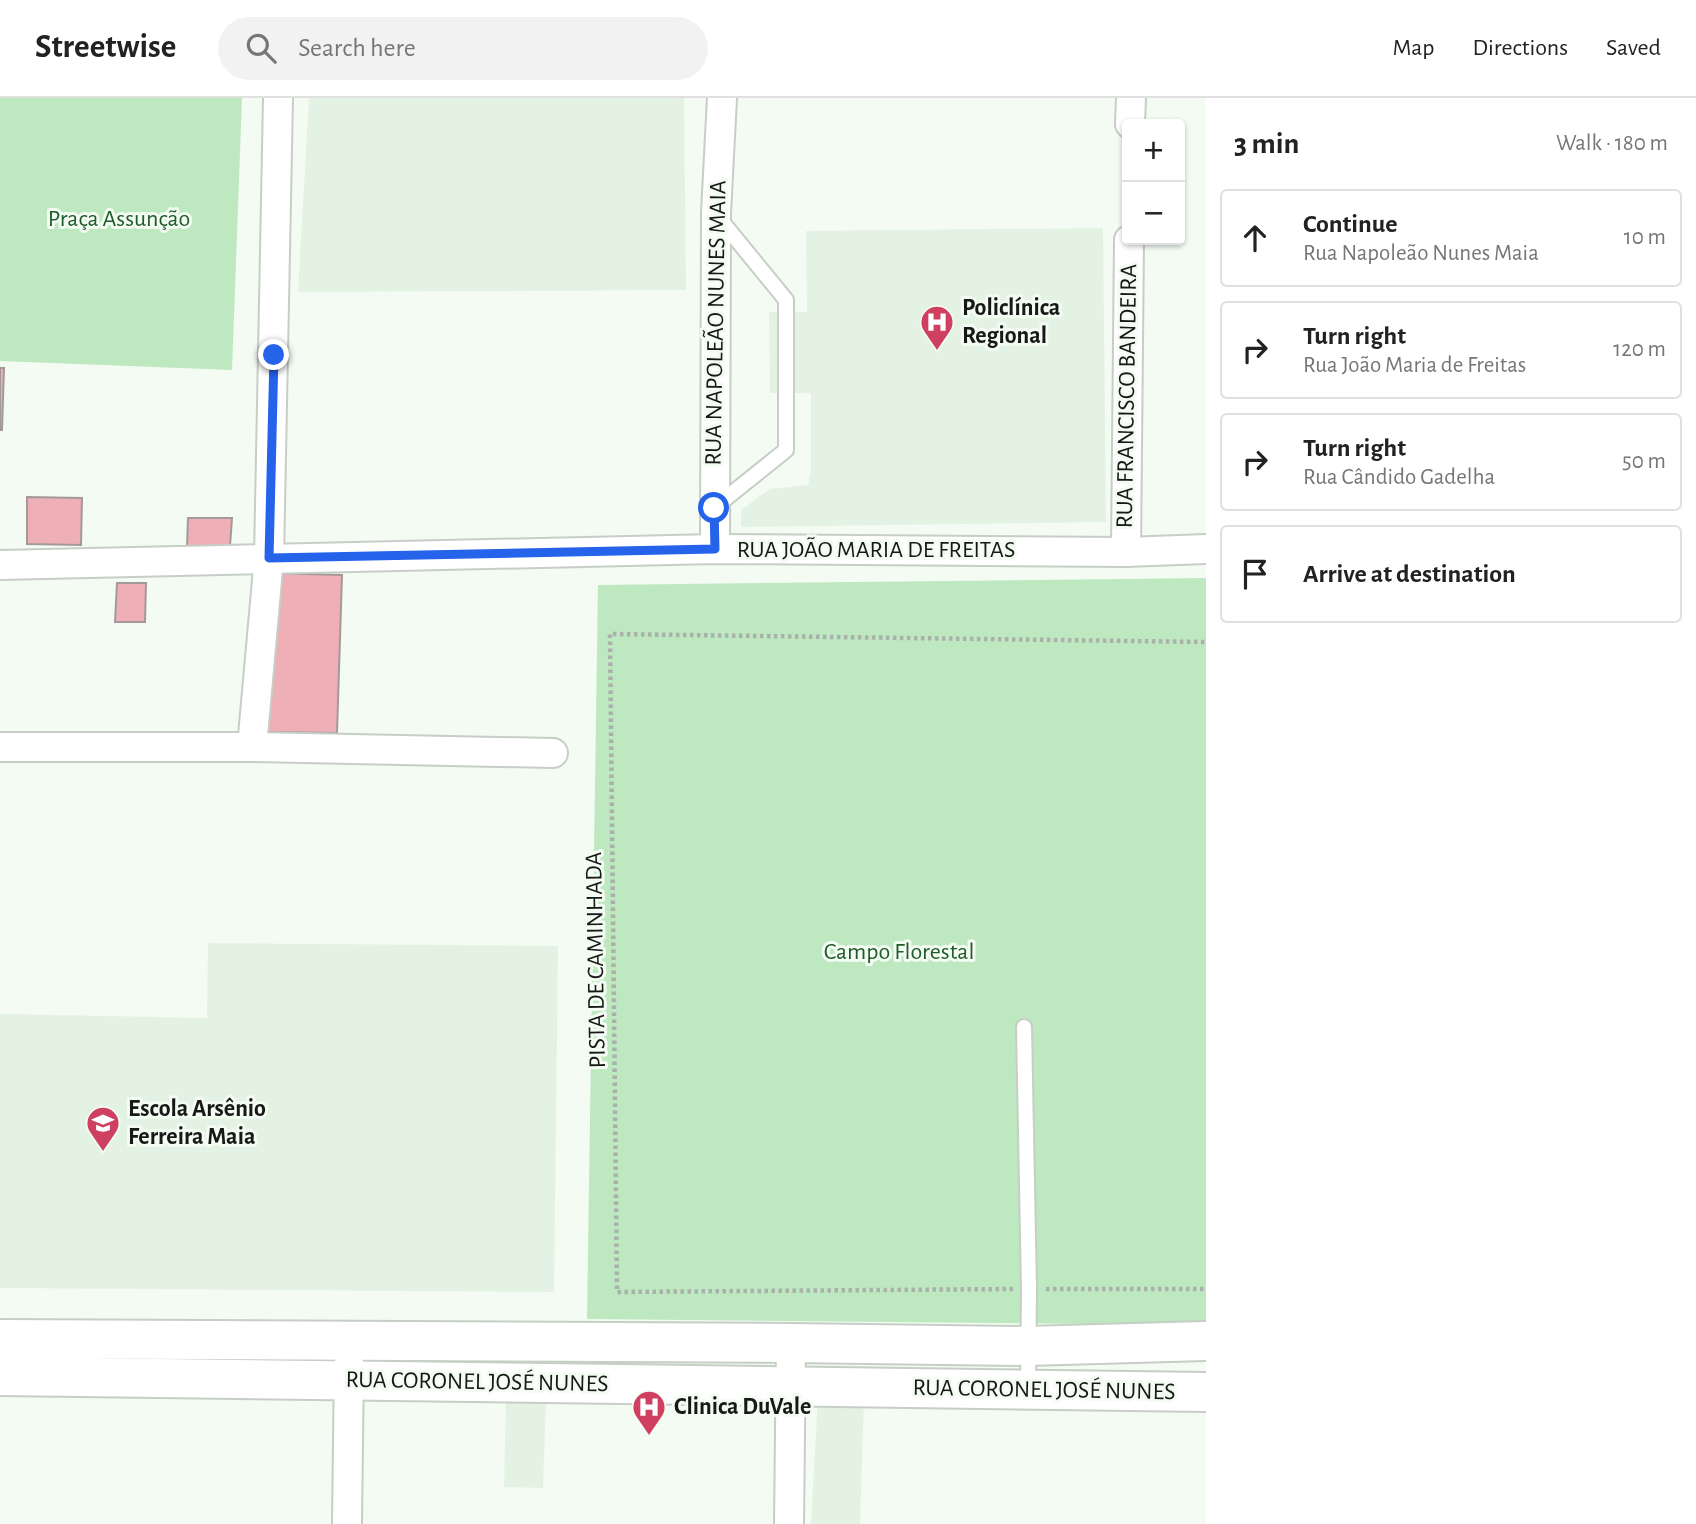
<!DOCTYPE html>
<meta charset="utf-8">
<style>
body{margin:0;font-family:"Alegreya Sans",sans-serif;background:#f2f2f2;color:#222}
.controls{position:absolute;right:21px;top:21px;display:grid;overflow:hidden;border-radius:7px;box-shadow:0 2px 5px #0004}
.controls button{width:63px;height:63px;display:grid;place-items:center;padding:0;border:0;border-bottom:2px solid #e0e0e0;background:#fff;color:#222;font:35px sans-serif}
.stop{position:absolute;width:21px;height:21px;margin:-16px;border:5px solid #2563eb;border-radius:50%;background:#fff}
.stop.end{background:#2563eb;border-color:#fff;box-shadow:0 2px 7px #0008}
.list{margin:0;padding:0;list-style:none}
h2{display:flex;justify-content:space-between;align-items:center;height:91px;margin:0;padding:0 28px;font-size:30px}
h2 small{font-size:23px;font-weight:400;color:#767676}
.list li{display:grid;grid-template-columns:46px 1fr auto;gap:21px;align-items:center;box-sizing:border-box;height:98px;margin:0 14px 14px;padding:0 14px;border:2px solid #e0e0e0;border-radius:7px}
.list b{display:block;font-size:26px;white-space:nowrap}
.list p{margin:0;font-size:23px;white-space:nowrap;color:#767676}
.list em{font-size:23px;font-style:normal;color:#767676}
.icon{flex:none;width:38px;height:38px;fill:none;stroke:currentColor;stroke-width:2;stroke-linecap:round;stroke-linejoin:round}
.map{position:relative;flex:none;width:1206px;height:1426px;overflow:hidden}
header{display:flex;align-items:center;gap:42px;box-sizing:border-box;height:98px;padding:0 35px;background:#fff;border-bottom:2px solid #e0e0e0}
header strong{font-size:33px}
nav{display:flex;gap:38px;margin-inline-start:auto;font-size:24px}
.search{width:490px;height:63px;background:#f2f2f2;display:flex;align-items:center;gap:18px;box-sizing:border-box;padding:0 24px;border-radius:38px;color:#767676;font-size:26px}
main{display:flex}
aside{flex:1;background:#fff}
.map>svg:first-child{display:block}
.built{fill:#e4f2e4}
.green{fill:#bee8c0}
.building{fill:#eeafb6;stroke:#a4999a;stroke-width:2}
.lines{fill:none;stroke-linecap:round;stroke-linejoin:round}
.lane-casing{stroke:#c6cec6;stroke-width:18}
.street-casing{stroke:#c6cec6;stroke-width:32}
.secondary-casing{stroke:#c6cec6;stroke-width:42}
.path{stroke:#aab0aa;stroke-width:4.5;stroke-dasharray:3.5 3.5;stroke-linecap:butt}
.lane{stroke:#fff;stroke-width:14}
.street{stroke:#fff;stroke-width:28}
.secondary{stroke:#fff;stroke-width:38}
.route{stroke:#2563eb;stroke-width:9}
.labels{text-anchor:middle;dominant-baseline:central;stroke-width:6;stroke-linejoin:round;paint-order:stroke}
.park-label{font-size:24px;fill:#1e5c28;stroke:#f3fbf3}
.poi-label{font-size:24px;font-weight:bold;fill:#171917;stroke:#f3fbf3;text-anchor:start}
.street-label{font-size:24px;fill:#171917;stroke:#f3fbf3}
</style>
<header>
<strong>Streetwise</strong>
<div class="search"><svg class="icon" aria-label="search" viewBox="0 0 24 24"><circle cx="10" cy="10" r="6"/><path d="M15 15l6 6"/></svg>Search here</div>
<nav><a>Map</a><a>Directions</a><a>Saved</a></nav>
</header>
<main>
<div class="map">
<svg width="1206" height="1426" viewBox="0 0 1206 1426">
<rect width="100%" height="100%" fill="#f3fbf3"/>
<g class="built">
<path d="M 309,0 L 684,0 L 686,192 L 298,194 Z"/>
<path d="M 1103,130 L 1106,424 L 741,429 L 741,412 L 770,391 L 808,387 L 811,374 L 811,295 L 770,295 L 769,214 L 807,214 L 806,133 Z"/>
<path d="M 208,845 L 558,848 L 554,1194 L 0,1190 L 0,916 L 207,920 Z"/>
<path d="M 818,1299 L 864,1300 L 860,1426 L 811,1426 Z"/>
<path d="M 506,1302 L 546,1303 L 543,1390 L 504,1389 Z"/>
</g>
<g class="green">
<path d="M 0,0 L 242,0 L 232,272 L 0,263 Z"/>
<path d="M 1206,480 L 1206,1227 L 587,1221 L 598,487 Z"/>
</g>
<g class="building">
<path d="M 0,270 L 4,270 L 2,332 L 0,332 Z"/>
<path d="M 27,399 L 82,400 L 81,447 L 27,446 Z"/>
<path d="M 188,420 L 232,420 L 230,448 L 187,449 Z"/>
<path d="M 270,475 L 342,477 L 337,635 L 265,634 Z"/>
<path d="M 117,485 L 146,485 L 145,524 L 115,524 Z"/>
</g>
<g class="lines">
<defs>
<g id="lane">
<path d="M 715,409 L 786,352 L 786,202 L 719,120"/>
<path d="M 1024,929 L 1029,1191 L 1028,1291"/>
</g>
<g id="street">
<path d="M 1130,26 L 1131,0"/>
<path d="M 715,451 L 716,115 L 722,0"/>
<path d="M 1126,454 L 1129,142"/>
<path d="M 0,467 L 715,451 L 1126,454 L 1206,451"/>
<path d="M 0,649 L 252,649 L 553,655"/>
<path d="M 252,649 L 269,460 L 278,0"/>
<path d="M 347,1426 L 349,1265"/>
<path d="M 789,1426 L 791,1245"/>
</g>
<g id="secondary">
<path d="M 0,1241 L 791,1245 L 1027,1248 L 1206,1243"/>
<path d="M 0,1278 C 402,1281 804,1290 1206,1294"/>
</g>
</defs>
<use href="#lane" class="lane-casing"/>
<use href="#street" class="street-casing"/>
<use href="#secondary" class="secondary-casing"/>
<g class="path">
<path d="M 1013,1191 L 617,1194 L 610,536 L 1206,544"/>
<path d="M 1046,1191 L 1206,1191"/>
</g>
<use href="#lane" class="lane"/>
<use href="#street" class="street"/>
<use href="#secondary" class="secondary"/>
</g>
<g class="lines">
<path class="route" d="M 274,257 L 269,460 L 715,451 L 714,410"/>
</g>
<defs>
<symbol id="hospital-pin" viewBox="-11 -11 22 30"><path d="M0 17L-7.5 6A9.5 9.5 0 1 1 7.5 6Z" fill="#cf4060" stroke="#f3fbf3"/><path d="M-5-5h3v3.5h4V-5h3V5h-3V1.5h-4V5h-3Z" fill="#fff"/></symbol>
<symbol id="school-pin" viewBox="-11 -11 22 30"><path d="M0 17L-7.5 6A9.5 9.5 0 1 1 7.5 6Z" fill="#cf4060" stroke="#f3fbf3"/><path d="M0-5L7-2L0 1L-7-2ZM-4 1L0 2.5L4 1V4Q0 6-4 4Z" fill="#fff"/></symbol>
</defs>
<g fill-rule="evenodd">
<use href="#hospital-pin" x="918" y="205" width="38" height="52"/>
<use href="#school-pin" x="84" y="1006" width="38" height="52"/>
<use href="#hospital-pin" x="630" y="1290" width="38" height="52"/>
</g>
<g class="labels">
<g class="park-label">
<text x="119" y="121">Praça Assunção</text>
<text x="899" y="854">Campo Florestal</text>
</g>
<g class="poi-label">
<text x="962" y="210">Policlínica<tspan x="962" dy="28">Regional</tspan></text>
<text x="128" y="1011">Escola Arsênio<tspan x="128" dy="28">Ferreira Maia</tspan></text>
<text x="674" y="1309">Clinica DuVale</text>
</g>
<g class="street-label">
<text transform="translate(716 225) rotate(-89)">RUA NAPOLEÃO NUNES MAIA</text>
<text transform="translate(1127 298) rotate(-89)">RUA FRANCISCO BANDEIRA</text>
<text x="876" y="452">RUA JOÃO MARIA DE FREITAS</text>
<text transform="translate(596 862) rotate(-91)">PISTA DE CAMINHADA</text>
<text transform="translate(477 1284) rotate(1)">RUA CORONEL JOSÉ NUNES</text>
<text transform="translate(1044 1292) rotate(1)">RUA CORONEL JOSÉ NUNES</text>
</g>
</g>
</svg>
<div class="controls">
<button>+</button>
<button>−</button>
</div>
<div class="stop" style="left:714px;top:410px"></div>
<div class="stop end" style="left:274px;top:257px"></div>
</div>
<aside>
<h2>3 min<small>Walk · 180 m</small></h2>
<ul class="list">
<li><svg class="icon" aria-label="ahead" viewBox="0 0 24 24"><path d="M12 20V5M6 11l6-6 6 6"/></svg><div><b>Continue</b><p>Rua Napoleão Nunes Maia</p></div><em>10 m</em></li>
<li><svg class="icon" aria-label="right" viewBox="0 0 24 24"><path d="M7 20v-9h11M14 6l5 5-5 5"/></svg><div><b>Turn right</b><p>Rua João Maria de Freitas</p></div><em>120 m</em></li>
<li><svg class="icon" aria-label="right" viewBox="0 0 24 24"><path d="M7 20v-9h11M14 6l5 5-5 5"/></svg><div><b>Turn right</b><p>Rua Cândido Gadelha</p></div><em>50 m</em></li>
<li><svg class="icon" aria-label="arrive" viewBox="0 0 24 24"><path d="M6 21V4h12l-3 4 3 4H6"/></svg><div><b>Arrive at destination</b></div></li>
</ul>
</aside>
</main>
